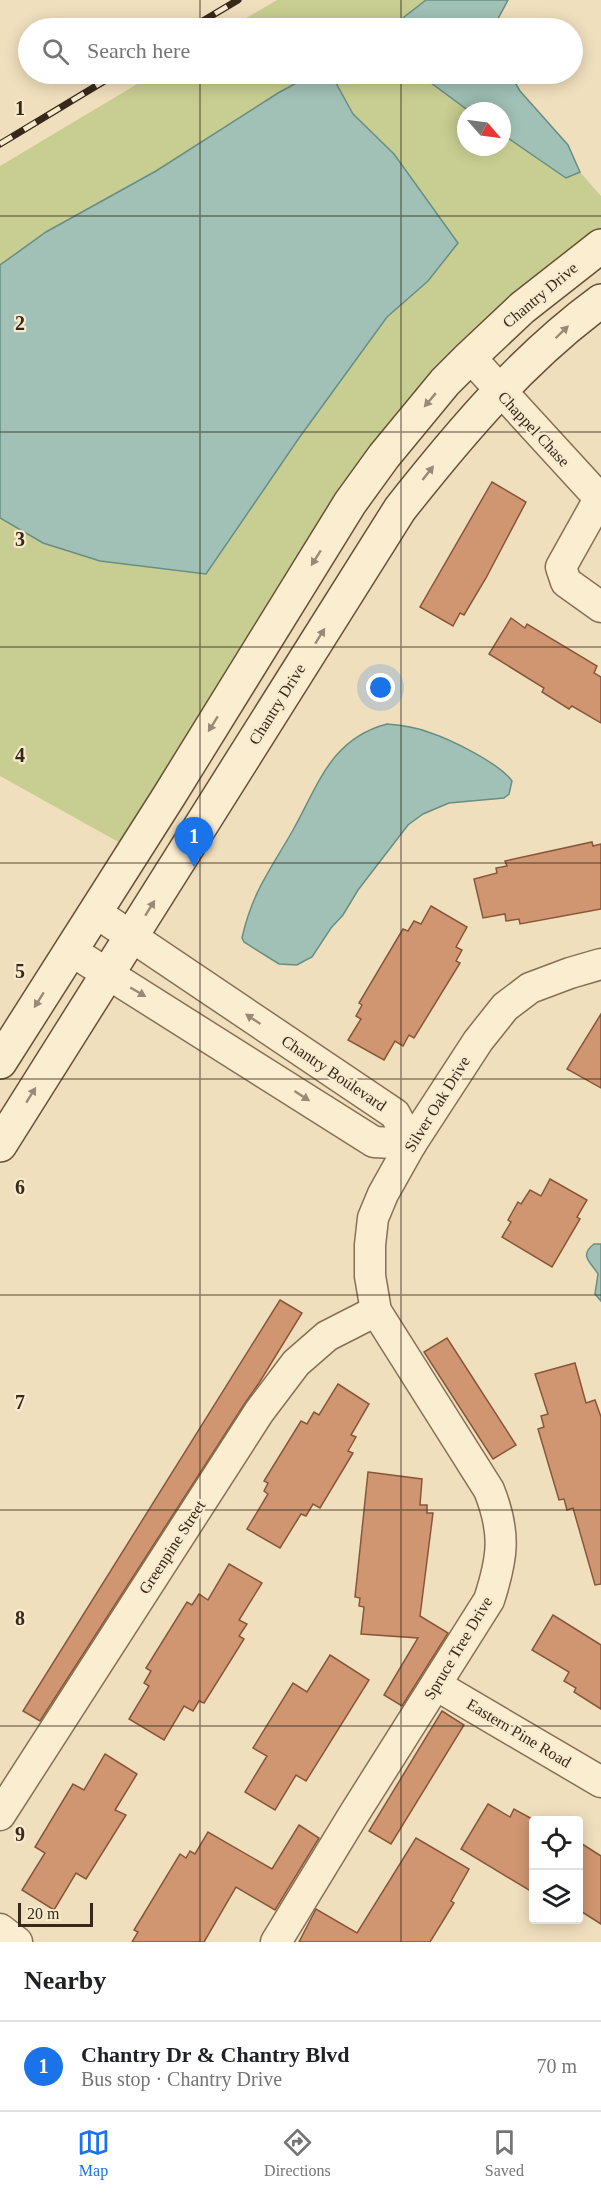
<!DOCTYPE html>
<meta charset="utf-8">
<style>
body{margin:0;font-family:"Times New Roman",serif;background:#f6f6f6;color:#202124}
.controls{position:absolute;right:18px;bottom:18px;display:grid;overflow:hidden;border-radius:6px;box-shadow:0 3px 15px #0003}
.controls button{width:54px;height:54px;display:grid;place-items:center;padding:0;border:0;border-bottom:2px solid #e0e0e0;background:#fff;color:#202124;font:30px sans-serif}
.compass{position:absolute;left:457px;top:102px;width:54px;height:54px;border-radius:50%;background:#fff;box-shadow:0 3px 15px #0003;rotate:118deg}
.scale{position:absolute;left:18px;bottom:15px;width:75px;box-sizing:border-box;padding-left:6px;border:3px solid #37281b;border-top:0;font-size:16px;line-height:21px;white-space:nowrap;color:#37281b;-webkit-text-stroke:4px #f7eacd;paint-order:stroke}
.you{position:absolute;left:381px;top:688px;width:21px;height:21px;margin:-15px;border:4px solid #fff;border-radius:50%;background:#1a73e8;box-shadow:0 0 0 9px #1a73e833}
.badge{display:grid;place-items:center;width:39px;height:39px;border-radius:50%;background:#1a73e8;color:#fff;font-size:20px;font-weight:700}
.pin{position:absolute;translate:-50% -50px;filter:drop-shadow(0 2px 3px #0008)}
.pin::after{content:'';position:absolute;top:32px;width:21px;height:18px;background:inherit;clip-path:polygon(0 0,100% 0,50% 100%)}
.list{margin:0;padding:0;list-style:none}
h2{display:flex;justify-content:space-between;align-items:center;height:78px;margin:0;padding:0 24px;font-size:26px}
h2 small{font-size:20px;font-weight:400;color:#757577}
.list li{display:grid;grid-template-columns:39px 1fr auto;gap:18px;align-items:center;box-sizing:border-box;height:90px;padding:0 24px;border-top:2px solid #e0e0e0}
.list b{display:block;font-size:22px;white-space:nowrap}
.list p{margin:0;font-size:20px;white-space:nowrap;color:#757577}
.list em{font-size:20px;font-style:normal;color:#757577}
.icon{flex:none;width:33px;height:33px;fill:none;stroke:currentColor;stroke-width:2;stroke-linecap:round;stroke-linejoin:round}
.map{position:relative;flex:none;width:601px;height:1942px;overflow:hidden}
.search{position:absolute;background:#fff;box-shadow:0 3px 15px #0003;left:18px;right:18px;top:18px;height:66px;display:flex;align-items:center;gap:15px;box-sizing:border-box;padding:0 21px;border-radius:33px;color:#757577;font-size:22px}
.sheet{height:168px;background:#fff}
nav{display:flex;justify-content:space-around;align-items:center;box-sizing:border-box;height:84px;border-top:2px solid #e0e0e0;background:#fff;font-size:16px;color:#757577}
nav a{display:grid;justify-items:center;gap:3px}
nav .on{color:#1a73e8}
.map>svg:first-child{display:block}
.green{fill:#c8ce91}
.water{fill:#a1c1b6;stroke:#688e84;stroke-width:1.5}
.building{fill:#d09671;stroke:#88573a;stroke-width:1.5}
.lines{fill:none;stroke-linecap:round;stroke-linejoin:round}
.street-casing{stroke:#886f55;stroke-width:33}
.secondary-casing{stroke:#6a5039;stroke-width:36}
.street{stroke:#faedd0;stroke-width:30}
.secondary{stroke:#faedd0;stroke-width:33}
.rail-casing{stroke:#37281b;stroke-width:7}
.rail{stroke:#f7eacd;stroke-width:4.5;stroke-dasharray:14;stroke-linecap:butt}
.oneway{fill:#988a76}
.grid{fill:none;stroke:#37281b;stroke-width:1.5;stroke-opacity:0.55}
.labels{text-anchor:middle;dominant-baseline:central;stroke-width:4.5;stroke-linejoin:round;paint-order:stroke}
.street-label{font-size:16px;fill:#37281b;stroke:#f7eacd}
.grid-label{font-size:20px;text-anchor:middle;font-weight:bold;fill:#37281b;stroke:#f7eacd;stroke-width:4.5;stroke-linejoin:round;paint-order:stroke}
</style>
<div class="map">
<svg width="601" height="1942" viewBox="0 0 601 1942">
<rect width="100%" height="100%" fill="#f0dfbd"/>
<g class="green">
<path d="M 277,0 L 426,0 L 390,28 L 229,28 Z"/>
<path d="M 154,74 L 313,74 L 278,93 L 156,171 L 46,232 L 0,265 L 0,166 Z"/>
<path d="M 331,74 L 419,74 L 469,111 L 466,111 L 466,147 L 502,147 L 502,134 L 566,178 L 580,172 L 601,196 L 601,229 L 464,339 L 377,440 L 122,844 L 0,776 L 0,518 L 43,543 L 299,438 L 387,317 L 428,281 L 394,154 L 353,114 Z"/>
</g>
<g class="water">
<path d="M 426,0 L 508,0 L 493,28 L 390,28 Z"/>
<path d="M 313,74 L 331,74 L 353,114 L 394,154 L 458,243 L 428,281 L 387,317 L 299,438 L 206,574 L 100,561 L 43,543 L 0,518 L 0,265 L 46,232 L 156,171 L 278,93 Z"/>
<path d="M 419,74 L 510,74 L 520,91 L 568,145 L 580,172 L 566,178 L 502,134 L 502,111 L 469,111 Z"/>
<path d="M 387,724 C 400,725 415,727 428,732 C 450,739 499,763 512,781 L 509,794 L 504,798 L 449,803 L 423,814 L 408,825 L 358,890 L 343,915 L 331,928 L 312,957 L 304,961 L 297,965 L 279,964 L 244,942 L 242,938 C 252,892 271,869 293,830 C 318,786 330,739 387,724 Z"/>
<path d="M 594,1244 L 601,1244 L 601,1301 L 595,1294 L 598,1274 C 592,1263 578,1256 594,1244 Z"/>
</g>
<g class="building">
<path d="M 492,482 L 526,502 L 486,578 L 464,615 L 460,613 L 453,626 L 420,607 Z"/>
<path d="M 511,618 L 525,628 L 527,624 L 597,666 L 594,673 L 601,677 L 601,723 L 572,706 L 569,709 L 542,692 L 544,688 L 489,654 Z"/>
<path d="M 592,842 L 593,846 L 601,844 L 601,909 L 520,924 L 519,919 L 506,921 L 505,914 L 483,918 L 474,879 L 497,873 L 496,868 L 507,866 L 505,861 Z"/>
<path d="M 431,906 L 467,927 L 456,947 L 462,950 L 456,961 L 460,963 L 414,1038 L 409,1035 L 403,1046 L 395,1041 L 384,1060 L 348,1040 L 361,1019 L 356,1016 L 362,1005 L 359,1003 L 403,929 L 408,931 L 414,921 L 421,924 Z"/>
<path d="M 601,1014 L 601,1088 L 567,1069 Z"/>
<path d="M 550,1179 L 587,1200 L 577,1217 L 580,1219 L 552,1267 L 502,1237 L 511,1222 L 508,1220 L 518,1202 L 521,1204 L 530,1190 L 541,1196 Z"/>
<path d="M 280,1300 L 302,1313 L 259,1383 L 245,1403 L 40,1721 L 23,1711 Z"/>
<path d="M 447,1338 L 516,1445 L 493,1459 L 424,1352 Z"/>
<path d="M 575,1363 L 586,1403 L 595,1400 L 601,1417 L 601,1584 L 595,1585 L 573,1508 L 567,1510 L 564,1499 L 559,1500 L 538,1429 L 544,1427 L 541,1416 L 548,1414 L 535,1374 Z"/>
<path d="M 338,1384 L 369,1404 L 351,1435 L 356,1437 L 348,1451 L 353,1453 L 320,1508 L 313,1504 L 306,1516 L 301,1514 L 280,1548 L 247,1529 L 268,1494 L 264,1491 L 268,1483 L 264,1481 L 301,1421 L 307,1424 L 314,1412 L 319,1415 Z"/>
<path d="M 368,1472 L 422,1479 L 420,1505 L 427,1505 L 427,1513 L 433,1513 L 420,1616 L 448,1633 L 402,1706 L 384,1695 L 418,1638 L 361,1634 L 364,1607 L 359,1606 L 360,1598 L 355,1597 Z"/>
<path d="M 229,1564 L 262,1583 L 239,1620 L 247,1624 L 239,1636 L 244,1639 L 204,1703 L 199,1701 L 193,1711 L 184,1706 L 164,1740 L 129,1719 L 149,1686 L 144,1683 L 151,1671 L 146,1668 L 187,1602 L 192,1605 L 199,1594 L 208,1600 Z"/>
<path d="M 553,1615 L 601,1645 L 601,1709 L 574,1692 L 576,1688 L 564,1681 L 569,1672 L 532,1650 Z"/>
<path d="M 330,1655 L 369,1680 L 306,1781 L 296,1775 L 275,1810 L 245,1792 L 267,1756 L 253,1748 L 293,1683 L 307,1692 Z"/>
<path d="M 442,1711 L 464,1725 L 391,1844 L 369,1831 Z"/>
<path d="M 105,1754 L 137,1774 L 115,1810 L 126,1815 L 86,1879 L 76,1873 L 54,1910 L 22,1890 L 45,1853 L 35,1847 L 73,1784 L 84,1790 Z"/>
<path d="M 488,1804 L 510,1817 L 514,1809 L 534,1820 L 534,1893 L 461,1849 Z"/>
<path d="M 299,1825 L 319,1838 L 275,1910 L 236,1887 L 204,1942 L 132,1942 L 138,1932 L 134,1930 L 180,1854 L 186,1858 L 190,1851 L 195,1854 L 208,1832 L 272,1869 Z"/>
<path d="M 416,1838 L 469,1869 L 451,1901 L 454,1903 L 430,1942 L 299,1942 L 316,1909 L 357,1933 Z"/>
<path d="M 579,1842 L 601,1856 L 601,1924 L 579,1910 Z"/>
</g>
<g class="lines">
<defs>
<g id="street">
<path d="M 470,357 L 601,500"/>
<path d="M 599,499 L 561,567 L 566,582 L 601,607"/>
<path d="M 95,912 L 395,1114 L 411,1144"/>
<path d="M 70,950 L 374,1142 L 411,1144"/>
<path d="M 436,1685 L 601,1782"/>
<path d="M 0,1815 L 259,1412 L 296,1363 L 327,1336 L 376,1311"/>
<path d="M 0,1929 L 17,1942"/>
<path d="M 276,1942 L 354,1814 L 489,1600 C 503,1557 506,1533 489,1490 L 376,1311 L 370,1276 L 370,1245 L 373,1218 L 383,1194 L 411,1144 L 478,1041 L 505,1007 L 530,988 L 570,973 L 601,964"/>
</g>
<g id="secondary">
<path d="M 0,1062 L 169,796 L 350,503 L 384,456 L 445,382 L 470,357 L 522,308 L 601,246"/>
<path d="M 0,1145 L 400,509 C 460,433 523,358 601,301"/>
</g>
</defs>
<use href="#street" class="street-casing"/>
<use href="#secondary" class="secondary-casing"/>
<use href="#street" class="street"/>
<use href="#secondary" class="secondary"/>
<defs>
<g id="rail">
<path d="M 191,28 L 238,0"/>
<path d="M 0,144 L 116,74"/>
</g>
</defs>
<use href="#rail" class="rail-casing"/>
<use href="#rail" class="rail"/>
</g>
<defs><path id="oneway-solid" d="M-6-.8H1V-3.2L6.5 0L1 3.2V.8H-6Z" transform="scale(1.5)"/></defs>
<g class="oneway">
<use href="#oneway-solid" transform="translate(562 332) rotate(-44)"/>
<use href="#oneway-solid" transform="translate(430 400) rotate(130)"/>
<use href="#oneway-solid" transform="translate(428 473) rotate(-52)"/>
<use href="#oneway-solid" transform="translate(316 558) rotate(122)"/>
<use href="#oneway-solid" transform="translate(320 636) rotate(-58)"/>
<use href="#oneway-solid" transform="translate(213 724) rotate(122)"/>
<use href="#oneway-solid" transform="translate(150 908) rotate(-58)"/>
<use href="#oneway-solid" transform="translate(138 992) rotate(30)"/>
<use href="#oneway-solid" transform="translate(39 1000) rotate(122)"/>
<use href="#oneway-solid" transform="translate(253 1019) rotate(-146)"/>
<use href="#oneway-solid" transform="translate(31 1095) rotate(-58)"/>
<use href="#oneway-solid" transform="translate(302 1096) rotate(33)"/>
</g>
<path class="grid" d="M 200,0 L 200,28M 401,0 L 401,28M 200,74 L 200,1942M 401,74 L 401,1942M 0,216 L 601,216M 0,432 L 601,432M 0,647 L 601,647M 0,863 L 601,863M 0,1079 L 601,1079M 0,1295 L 601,1295M 0,1510 L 601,1510M 0,1726 L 601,1726"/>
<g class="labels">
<g class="street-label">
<text transform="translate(540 295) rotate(-40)">Chantry Drive</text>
<text transform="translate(534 429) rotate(47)">Chappel Chase</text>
<text transform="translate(277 704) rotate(-58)">Chantry Drive</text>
<text transform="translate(334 1073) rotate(34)">Chantry Boulevard</text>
<text transform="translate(437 1104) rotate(-58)">Silver Oak Drive</text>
<text transform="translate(172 1547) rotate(-57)">Greenpine Street</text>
<text transform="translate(458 1648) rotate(-59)">Spruce Tree Drive</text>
<text transform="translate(519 1733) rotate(31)">Eastern Pine Road</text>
</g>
</g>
<g class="grid-label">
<text x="20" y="115">1</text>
<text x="20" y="330">2</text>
<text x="20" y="546">3</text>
<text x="20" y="762">4</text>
<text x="20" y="978">5</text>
<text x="20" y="1194">6</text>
<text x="20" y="1409">7</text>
<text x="20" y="1625">8</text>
<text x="20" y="1841">9</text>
</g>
</svg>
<div class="controls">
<button><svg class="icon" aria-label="locate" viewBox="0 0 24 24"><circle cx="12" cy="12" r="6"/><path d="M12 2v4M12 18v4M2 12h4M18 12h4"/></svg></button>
<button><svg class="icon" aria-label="layers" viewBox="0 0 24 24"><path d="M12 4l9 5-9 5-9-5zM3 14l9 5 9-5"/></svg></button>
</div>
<svg class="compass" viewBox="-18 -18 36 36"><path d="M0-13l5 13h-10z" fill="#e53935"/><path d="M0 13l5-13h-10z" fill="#757577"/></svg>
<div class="scale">20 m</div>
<div class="you"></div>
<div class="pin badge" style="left:194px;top:867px">1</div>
<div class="search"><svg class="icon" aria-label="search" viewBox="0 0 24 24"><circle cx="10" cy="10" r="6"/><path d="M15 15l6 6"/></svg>Search here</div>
</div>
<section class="sheet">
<h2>Nearby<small></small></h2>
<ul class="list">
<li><span class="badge">1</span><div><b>Chantry Dr &amp; Chantry Blvd</b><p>Bus stop · Chantry Drive</p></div><em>70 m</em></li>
</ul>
</section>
<nav>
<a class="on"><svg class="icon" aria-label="map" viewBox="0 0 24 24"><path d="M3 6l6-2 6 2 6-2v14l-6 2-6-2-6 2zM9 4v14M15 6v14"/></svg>Map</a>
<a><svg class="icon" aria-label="directions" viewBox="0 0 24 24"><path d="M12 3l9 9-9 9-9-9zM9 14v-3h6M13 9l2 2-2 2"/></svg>Directions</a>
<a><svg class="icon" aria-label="saved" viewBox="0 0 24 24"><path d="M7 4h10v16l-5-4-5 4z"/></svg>Saved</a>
</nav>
